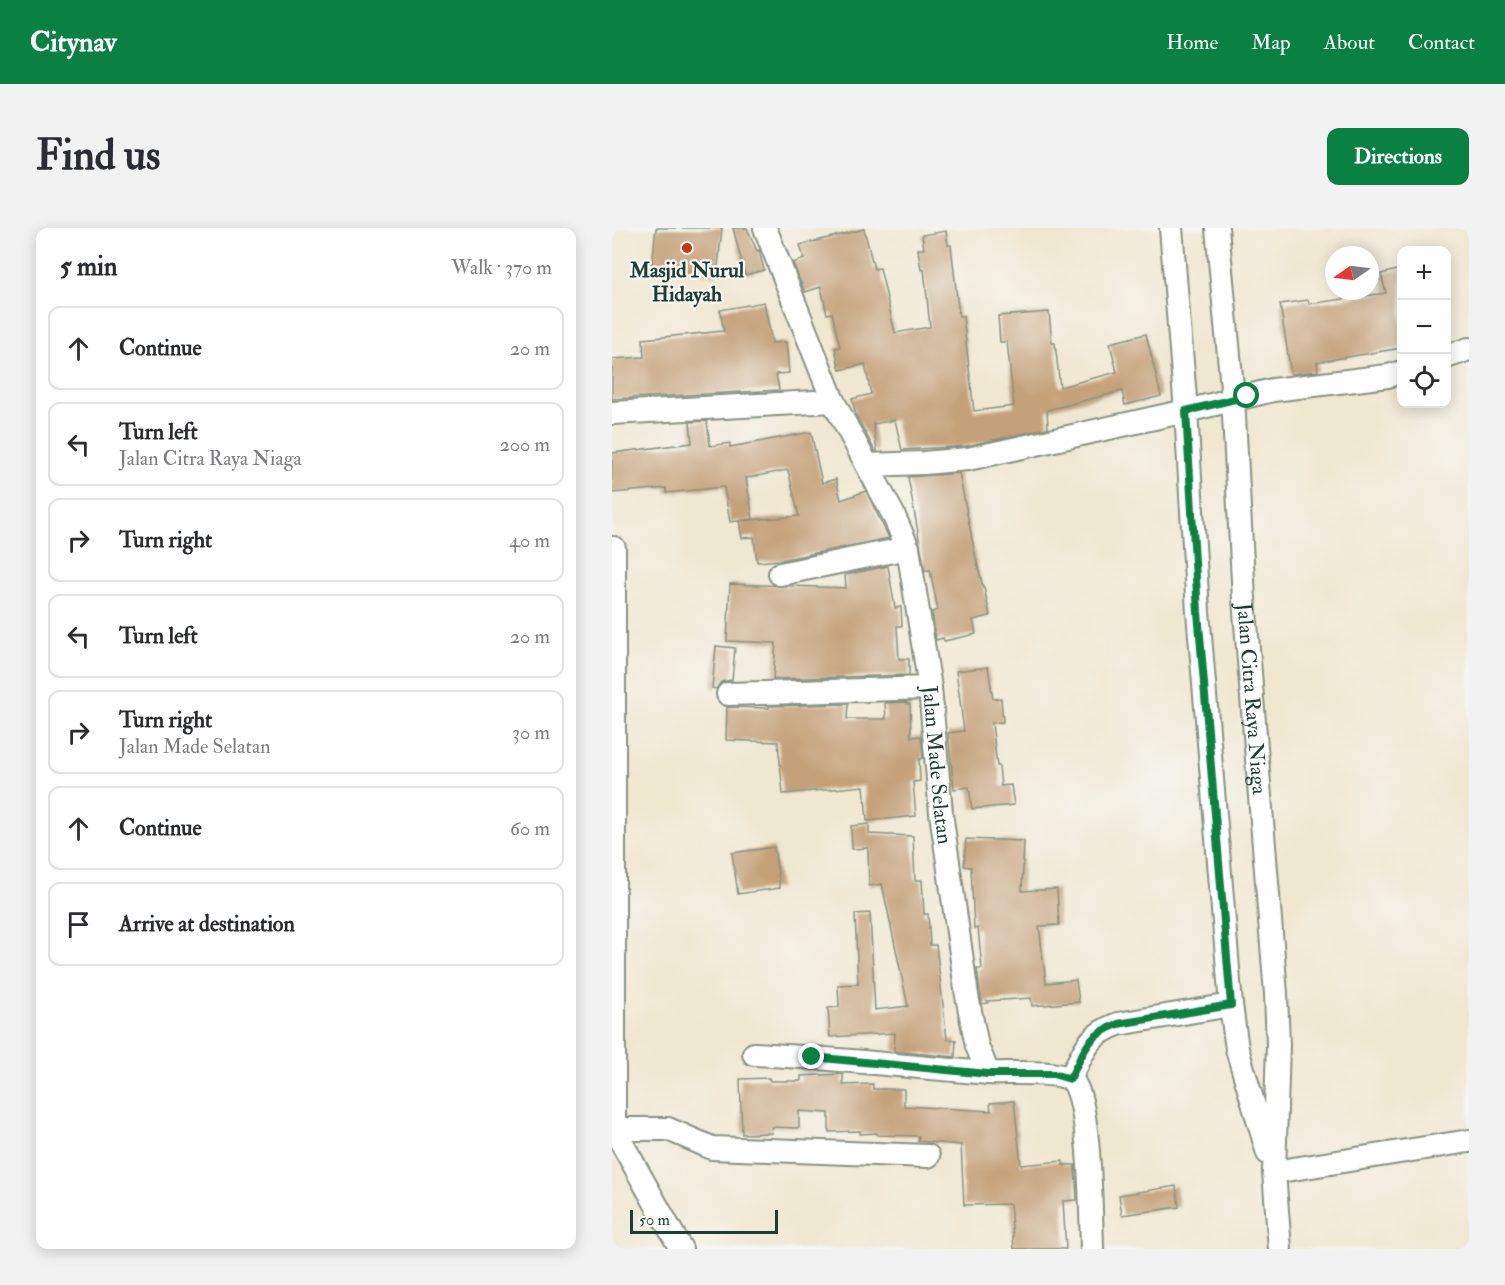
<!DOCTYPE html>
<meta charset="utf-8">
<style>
body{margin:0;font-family:"IM FELL Double Pica",serif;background:#f2f2f3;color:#2b2b33}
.controls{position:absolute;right:18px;top:18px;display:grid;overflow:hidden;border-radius:12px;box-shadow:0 3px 15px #0003}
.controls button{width:54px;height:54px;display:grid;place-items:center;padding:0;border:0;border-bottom:2px solid #e1e1e2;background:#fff;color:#2b2b33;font:30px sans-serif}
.compass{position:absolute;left:713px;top:18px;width:54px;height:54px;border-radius:50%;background:#fff;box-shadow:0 3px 15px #0003;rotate:256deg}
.scale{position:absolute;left:18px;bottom:15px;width:148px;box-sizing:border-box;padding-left:6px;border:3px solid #1f3d34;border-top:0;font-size:16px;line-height:21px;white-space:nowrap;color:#1f3d34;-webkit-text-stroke:4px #f6f6f2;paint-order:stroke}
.stop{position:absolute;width:18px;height:18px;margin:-14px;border:4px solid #0b8043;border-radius:50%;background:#fff}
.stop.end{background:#0b8043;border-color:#fff;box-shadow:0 2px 6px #0008}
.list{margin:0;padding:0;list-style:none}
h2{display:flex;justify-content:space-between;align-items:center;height:78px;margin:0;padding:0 24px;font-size:26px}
h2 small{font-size:20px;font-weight:400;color:#7c7c81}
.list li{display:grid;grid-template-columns:39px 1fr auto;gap:18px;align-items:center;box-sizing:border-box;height:84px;margin:0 12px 12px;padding:0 12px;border:2px solid #e1e1e2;border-radius:12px}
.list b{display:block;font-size:22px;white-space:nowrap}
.list p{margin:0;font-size:20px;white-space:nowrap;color:#7c7c81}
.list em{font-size:20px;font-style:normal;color:#7c7c81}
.icon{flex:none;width:33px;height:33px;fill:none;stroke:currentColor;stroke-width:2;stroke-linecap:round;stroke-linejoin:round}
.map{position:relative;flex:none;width:857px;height:1021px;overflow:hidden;border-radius:12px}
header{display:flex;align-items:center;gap:36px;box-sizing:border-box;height:84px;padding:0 30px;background:#0b8043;color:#fff}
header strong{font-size:28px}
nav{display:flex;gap:33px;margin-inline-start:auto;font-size:21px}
.intro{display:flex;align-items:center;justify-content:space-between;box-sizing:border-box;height:144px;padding:0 36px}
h1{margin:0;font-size:42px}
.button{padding:15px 27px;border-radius:12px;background:#0b8043;color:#fff;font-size:21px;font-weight:700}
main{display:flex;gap:36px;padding:0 36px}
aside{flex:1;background:#fff;border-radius:12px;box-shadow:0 3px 15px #0003}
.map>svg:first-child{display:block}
.building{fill:#c5a17a}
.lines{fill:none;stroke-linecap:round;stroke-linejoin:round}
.minor-casing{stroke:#889282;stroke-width:26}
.minor{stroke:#fff;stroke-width:22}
.route{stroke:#0b8043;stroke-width:8}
.poi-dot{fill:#c8321e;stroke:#f6f6f2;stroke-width:2}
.labels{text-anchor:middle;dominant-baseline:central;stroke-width:4.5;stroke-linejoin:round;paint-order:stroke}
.poi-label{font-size:21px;font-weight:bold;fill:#1f3d34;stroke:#f6f6f2}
.street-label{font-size:21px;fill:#1f3d34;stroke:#f6f6f2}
</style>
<header>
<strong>Citynav</strong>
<nav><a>Home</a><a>Map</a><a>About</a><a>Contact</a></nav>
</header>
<div class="intro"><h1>Find us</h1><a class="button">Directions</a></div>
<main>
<aside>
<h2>5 min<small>Walk · 370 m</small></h2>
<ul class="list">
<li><svg class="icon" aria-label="ahead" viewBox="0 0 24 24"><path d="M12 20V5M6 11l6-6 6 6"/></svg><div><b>Continue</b></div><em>20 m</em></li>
<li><svg class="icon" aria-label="left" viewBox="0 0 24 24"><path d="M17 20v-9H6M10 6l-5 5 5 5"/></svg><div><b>Turn left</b><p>Jalan Citra Raya Niaga</p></div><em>200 m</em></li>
<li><svg class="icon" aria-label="right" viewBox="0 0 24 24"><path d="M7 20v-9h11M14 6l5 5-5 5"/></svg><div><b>Turn right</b></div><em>40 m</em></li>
<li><svg class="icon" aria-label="left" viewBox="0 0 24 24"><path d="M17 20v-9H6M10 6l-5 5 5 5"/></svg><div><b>Turn left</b></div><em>20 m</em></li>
<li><svg class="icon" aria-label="right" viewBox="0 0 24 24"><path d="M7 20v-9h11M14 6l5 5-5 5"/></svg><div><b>Turn right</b><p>Jalan Made Selatan</p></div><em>30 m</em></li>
<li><svg class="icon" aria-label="ahead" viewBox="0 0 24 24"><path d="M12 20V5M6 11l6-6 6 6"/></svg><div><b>Continue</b></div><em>60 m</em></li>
<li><svg class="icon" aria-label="arrive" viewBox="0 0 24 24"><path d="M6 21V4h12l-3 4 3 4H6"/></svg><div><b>Arrive at destination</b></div></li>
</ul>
</aside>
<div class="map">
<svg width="857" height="1021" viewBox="0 0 857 1021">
<rect width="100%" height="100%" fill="#f6f6f2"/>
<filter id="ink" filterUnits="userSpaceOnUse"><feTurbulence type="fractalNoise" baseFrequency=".0167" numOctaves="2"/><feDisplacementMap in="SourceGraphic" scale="12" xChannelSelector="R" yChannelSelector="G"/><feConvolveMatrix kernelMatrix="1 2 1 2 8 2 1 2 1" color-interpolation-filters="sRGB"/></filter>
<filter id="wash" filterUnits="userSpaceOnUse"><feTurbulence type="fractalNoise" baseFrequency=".008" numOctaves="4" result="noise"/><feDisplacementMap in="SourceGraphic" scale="24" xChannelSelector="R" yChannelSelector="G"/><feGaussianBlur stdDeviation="1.35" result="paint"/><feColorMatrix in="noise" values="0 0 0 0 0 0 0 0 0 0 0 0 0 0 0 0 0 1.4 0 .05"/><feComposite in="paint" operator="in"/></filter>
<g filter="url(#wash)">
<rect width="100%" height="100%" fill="#f0e7d1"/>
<g id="blocks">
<g class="building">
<path d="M 44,0 L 110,0 L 105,47 L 40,39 Z"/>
<path d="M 121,0 L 135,0 L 145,23 L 147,22 L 152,42 L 133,47 Z"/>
<path d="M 252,1 L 262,41 L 268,40 L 283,105 L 318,99 L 312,41 L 309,42 L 306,21 L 312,21 L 310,7 L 334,3 L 336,17 L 339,17 L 347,88 L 351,88 L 362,183 L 402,178 L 395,114 L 388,114 L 386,88 L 437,84 L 440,115 L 443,115 L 448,159 L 505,144 L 498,115 L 534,106 L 549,168 L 513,177 L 510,163 L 435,182 L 436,200 L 354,218 L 290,222 L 283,192 L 261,196 L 265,223 L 263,223 L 244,187 L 240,171 L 259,166 L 253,136 L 228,142 L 223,120 L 228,119 L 220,85 L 215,86 L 209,59 L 193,64 L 181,35 L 192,31 L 188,17 Z"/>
<path d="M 789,41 L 789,120 L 705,134 L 706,143 L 679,146 L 668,76 L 696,72 L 697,76 L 774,65 L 769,46 Z"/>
<path d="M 152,74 L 160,115 L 174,114 L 177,145 L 164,146 L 167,162 L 0,171 L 0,131 L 32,129 L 31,111 L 112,103 L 108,82 Z"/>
<path d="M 95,193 L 98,218 L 118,215 L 118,219 L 199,204 L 210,255 L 224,251 L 229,272 L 254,263 L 277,310 L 169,332 L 145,334 L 142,309 L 130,310 L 127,293 L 187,288 L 176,242 L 134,250 L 141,291 L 118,294 L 112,259 L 54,265 L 54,260 L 0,265 L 0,225 L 80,215 L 78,194 Z"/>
<path d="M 347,245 L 364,331 L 371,359 L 372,359 L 378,388 L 361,392 L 364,406 L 332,413 L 331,410 L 324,412 L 320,384 L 326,382 L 318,342 L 313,343 L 296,249 Z"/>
<path d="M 276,338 L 283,380 L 289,379 L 290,398 L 285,398 L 287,431 L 297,431 L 297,447 L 161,451 L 164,415 L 115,413 L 118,356 L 234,360 L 233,347 Z"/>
<path d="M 104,418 L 123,420 L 120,452 L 109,454 L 104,461 L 100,460 Z"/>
<path d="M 376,439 L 381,471 L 389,470 L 391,494 L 380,495 L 385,538 L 387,538 L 389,558 L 399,557 L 402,577 L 360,581 L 357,559 L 342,561 L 336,505 L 352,503 L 344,443 Z"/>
<path d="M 295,474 L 295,476 L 298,476 L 299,509 L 309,508 L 311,530 L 307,531 L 308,553 L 301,554 L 304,588 L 255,593 L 252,558 L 171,566 L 166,514 L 114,512 L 115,479 L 157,480 L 157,478 L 236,476 L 235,491 L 274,491 L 273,475 Z"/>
<path d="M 257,596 L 257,606 L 301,608 L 303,652 L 310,652 L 312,686 L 316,686 L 318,717 L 324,717 L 335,811 L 344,812 L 343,829 L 282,823 L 283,805 L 218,809 L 216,780 L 227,779 L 226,757 L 246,756 L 243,686 L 258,685 L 263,782 L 296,778 L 270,656 L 257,658 L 256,620 L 240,621 L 239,598 Z"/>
<path d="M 354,611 L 412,613 L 410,663 L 445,661 L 447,697 L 427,698 L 434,755 L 464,752 L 467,774 L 420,778 L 419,770 L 375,773 L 376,775 L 370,776 L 365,741 L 370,741 L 366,700 L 362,701 L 359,639 L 352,638 Z"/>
<path d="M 162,619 L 168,660 L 126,666 L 120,625 Z"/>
<path d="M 231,846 L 231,857 L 261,856 L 261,861 L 292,861 L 292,878 L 379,883 L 378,875 L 402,873 L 409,937 L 451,933 L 451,937 L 463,937 L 465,972 L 451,973 L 454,1021 L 402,1021 L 398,976 L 352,977 L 349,917 L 306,913 L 307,908 L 265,907 L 265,905 L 248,906 L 248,903 L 217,904 L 217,885 L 187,883 L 187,900 L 159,899 L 160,905 L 130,906 L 128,851 L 157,850 L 158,853 L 189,853 L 189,848 Z"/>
<path d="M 564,958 L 567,979 L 510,987 L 507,967 Z"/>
</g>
</g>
</g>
<g filter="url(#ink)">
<use href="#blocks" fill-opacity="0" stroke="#889282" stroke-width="1.5"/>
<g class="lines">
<defs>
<g id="minor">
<path id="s1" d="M 153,0 L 221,173 L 281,286 L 296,320 L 318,460 L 329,585 L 355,768 L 365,818 L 376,845 C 396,846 442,842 458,851 C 479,862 479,994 480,1021"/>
<path d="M 559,0 L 574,183 L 586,384 L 619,777 L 625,821 L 656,925"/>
<path id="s2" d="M 605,0 L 621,170 L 632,371 L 664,766 L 666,817 L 662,944 L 668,1021"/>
<path d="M 834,129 L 857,121"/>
<path d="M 0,185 L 221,173"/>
<path d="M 255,237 L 312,235 L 356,231 L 574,183 L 661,162 L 776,148 L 790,144"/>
<path d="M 0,320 L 2,320 L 2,901 L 69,1021"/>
<path d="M 168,346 L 296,320"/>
<path d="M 116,466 L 318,460"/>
<path d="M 142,826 C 220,830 298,839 376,845"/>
<path d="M 458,851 C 473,822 474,808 506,796 L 619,777"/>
<path d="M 0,901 L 56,901 L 100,920 L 316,928"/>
<path d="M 662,944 L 857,913"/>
</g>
</defs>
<use href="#minor" class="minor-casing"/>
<use href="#minor" class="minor"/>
</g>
</g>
<g class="lines" filter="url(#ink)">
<path class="route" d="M 200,829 L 376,846 L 441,846 L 458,851 C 473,822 474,808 506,796 L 619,777 L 586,384 L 574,183 L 635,168"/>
</g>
<circle class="poi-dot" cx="75" cy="20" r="6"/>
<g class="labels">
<g class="poi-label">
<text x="75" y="42">Masjid Nurul<tspan x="75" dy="24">Hidayah</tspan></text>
</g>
<g class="street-label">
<text stroke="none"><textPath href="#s2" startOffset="472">Jalan Citra Raya Niaga</textPath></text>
<text stroke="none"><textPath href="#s1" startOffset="570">Jalan Made Selatan</textPath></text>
</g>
</g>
</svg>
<div class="controls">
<button>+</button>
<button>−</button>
<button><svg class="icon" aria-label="locate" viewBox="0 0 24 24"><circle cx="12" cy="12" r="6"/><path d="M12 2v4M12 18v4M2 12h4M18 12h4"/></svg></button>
</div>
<svg class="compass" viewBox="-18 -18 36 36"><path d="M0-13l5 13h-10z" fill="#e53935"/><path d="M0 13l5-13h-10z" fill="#7c7c81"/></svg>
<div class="scale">50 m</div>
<div class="stop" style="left:635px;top:168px"></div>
<div class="stop end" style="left:200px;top:829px"></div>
</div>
</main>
